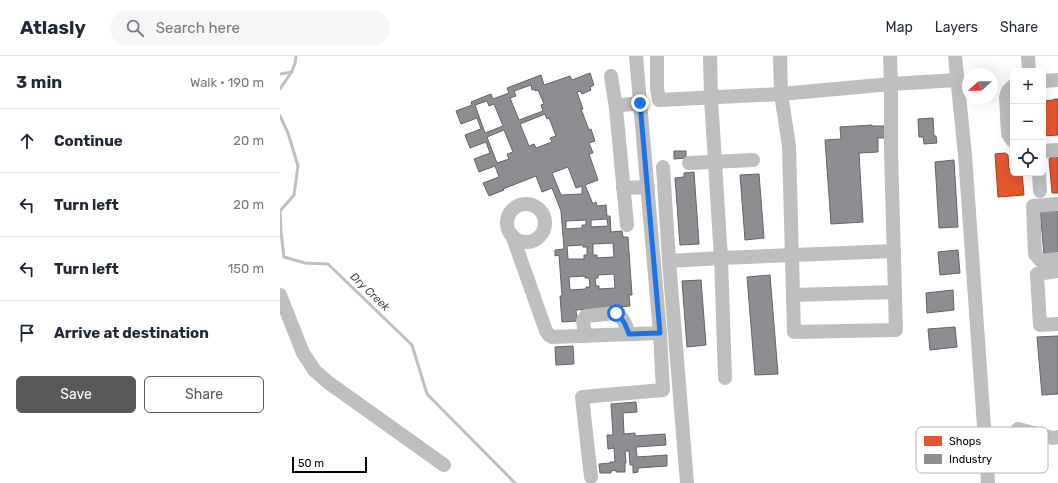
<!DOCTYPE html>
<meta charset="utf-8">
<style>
body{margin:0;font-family:Rubik,sans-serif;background:#f6f6f7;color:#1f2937}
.controls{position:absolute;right:12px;top:12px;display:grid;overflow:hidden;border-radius:6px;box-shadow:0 4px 16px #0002}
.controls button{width:36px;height:36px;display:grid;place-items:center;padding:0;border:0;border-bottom:1px solid #e0e1e3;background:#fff;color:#1f2937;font:20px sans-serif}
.compass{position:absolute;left:682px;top:12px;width:36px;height:36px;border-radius:50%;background:#fff;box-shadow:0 4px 16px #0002;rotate:249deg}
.scale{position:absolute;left:12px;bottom:10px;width:75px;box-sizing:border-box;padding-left:4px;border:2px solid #000;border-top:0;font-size:11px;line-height:14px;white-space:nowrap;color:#000;-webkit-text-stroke:3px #fff;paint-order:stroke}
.stop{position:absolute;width:12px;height:12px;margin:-9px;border:3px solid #1a73e8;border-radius:50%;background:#fff}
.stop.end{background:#1a73e8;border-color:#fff;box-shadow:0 1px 4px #0008}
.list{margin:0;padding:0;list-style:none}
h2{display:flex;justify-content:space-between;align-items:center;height:52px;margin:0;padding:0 16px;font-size:17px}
h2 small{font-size:13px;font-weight:400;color:#747a83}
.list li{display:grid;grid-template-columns:26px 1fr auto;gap:12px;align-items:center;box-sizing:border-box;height:64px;padding:0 16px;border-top:1px solid #e0e1e3}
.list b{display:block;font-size:15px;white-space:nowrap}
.list em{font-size:13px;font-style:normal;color:#747a83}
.actions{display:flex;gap:8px;padding:12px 16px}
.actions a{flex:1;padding:9px 0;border:1px solid #595959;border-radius:6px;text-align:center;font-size:14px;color:#595959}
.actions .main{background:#595959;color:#fff}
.icon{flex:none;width:22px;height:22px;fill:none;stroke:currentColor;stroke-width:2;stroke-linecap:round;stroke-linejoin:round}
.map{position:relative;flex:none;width:778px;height:427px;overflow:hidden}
header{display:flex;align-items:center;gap:24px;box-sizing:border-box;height:56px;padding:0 20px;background:#fff;border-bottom:1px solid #e0e1e3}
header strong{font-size:19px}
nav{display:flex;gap:22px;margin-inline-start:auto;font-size:14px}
.search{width:280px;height:36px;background:#f6f6f7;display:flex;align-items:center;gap:10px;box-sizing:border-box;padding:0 14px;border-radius:22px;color:#747a83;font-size:15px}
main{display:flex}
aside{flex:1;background:#fff}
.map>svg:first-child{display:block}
.shops{fill:#e4572e;stroke:#a03d20}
.industry{fill:#8d8d92;stroke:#636366;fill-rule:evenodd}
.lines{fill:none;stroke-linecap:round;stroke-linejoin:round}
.stream{stroke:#bfbfbf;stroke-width:3}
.minor{stroke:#bebebe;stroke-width:14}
.route{stroke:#1a73e8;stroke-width:5}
.labels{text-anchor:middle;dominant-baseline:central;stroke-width:4;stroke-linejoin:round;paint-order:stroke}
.water-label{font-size:11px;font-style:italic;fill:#444;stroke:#fff}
.key{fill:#fff;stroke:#b2b2b2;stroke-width:1}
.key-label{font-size:11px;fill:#000}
</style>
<header>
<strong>Atlasly</strong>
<div class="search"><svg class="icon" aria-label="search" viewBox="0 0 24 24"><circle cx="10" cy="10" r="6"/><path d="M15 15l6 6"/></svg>Search here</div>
<nav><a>Map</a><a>Layers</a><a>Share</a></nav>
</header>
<main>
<aside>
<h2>3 min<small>Walk · 190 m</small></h2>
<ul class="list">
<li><svg class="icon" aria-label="ahead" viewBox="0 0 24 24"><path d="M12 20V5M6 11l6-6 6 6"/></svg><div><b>Continue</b></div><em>20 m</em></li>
<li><svg class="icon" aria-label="left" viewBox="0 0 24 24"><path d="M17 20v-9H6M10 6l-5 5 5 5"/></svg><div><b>Turn left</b></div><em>20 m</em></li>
<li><svg class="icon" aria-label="left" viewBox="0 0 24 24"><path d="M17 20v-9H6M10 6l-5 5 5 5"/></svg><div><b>Turn left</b></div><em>150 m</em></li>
<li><svg class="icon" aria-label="arrive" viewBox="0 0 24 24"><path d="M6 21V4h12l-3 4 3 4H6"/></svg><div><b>Arrive at destination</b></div></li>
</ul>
<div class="actions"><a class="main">Save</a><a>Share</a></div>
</aside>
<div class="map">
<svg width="778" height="427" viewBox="0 0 778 427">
<rect width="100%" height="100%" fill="#fff"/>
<g class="shops">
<path d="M 774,43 L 778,43 L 778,79 L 763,80 L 763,45 L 774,44 Z"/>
<path d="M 725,97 L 728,99 L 729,113 L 733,113 L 733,117 L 742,117 L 744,139 L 718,141 L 715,98 Z"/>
<path d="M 778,100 L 778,137 L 772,137 L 769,103 L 771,101 Z"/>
</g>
<g class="industry">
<path d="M 310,17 L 314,29 L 310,31 L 311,34 L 302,38 L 300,35 L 297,36 L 303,53 L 301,53 L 309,74 L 311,73 L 315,85 L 309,87 L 313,97 L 309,98 L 318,124 L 305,129 L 313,148 L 316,146 L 317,150 L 326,149 L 327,160 L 330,160 L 331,176 L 342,175 L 343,181 L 348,181 L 352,239 L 349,239 L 350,250 L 296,254 L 297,265 L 282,266 L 280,240 L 282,240 L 279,199 L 275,200 L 275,194 L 284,193 L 281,155 L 272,132 L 262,136 L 256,120 L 223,133 L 224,134 L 209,140 L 203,127 L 219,121 L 215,110 L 199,116 L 194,103 L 210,97 L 206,86 L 190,92 L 185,79 L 201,73 L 197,62 L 181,68 L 176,55 L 192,49 L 191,46 L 211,38 L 213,43 L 229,37 L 227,32 L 261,19 L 264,29 L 290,20 L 292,24 ZM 251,29 L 252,34 L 255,33 L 255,35 L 258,34 L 264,48 L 261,49 L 263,55 L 239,64 L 230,42 L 236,40 L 234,35 ZM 207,45 L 209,50 L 214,48 L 223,70 L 205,77 L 195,49 ZM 265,58 L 267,63 L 269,62 L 276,80 L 270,82 L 272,86 L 256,92 L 254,88 L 249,90 L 240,68 ZM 224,74 L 233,96 L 227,98 L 229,103 L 217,107 L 207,81 ZM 288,111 L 296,132 L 302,130 L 302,138 L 281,139 L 272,117 ZM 327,163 L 328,170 L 311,171 L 311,164 ZM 306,164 L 306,169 L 302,169 L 302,172 L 286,173 L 286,165 ZM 333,187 L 334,201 L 317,202 L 317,199 L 313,199 L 313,188 ZM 303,189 L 303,191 L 307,191 L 307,199 L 304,199 L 304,203 L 288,203 L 287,190 ZM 334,218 L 335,232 L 319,233 L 319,230 L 316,230 L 315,222 L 318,222 L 318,219 ZM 305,220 L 305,222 L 309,222 L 310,231 L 306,231 L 306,233 L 290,234 L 289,221 Z"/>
<path d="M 653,62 L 654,80 L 656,80 L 657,87 L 644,88 L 643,81 L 639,81 L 638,63 Z"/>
<path d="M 592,69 L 592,70 L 604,70 L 605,82 L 599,82 L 598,81 L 598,96 L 579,97 L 583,166 L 551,168 L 545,84 L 561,83 L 560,71 Z"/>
<path d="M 394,95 L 406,95 L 406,102 L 394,103 Z"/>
<path d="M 674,104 L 678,171 L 659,172 L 655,106 Z"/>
<path d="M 414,116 L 419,188 L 400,189 L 395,122 L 404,121 L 404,117 Z"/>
<path d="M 479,118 L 484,182 L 465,184 L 460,119 Z"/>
<path d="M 778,151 L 778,198 L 764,199 L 760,153 Z"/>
<path d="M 678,194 L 680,217 L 660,219 L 658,196 Z"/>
<path d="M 490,219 L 498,318 L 475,319 L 467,221 Z"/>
<path d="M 421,224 L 426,289 L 407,291 L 402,225 Z"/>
<path d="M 673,234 L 674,254 L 647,257 L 646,237 Z"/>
<path d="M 675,271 L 677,291 L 650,294 L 648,273 Z"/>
<path d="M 778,280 L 778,338 L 762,339 L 757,281 Z"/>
<path d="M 293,290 L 294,308 L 276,309 L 275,291 Z"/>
<path d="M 356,346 L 357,356 L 343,357 L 344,378 L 355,377 L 355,380 L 385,378 L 386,389 L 356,391 L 357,401 L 387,399 L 387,410 L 358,412 L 358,416 L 353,417 L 353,409 L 350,409 L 349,395 L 345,395 L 346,407 L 345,407 L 345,416 L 336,416 L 336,414 L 331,415 L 331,417 L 320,417 L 319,408 L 330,407 L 330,406 L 335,406 L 334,392 L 328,393 L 327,379 L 333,379 L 331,348 Z"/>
</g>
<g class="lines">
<g class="stream">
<path d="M 0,18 L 12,16"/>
<path d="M 0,33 C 7,22 16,13 16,0"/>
<path d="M 0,60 L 8,77 L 18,110 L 14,139 L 0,155 L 1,176 L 4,201 L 25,207 L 48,208 L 132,289 L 147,338 L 235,427"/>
</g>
<g class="minor">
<path d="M 377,0 L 377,32 L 379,44 L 501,38 L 611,28 L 610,0"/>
<path d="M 430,0 L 431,42 L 441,202 L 614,195"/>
<path d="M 500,0 L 501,38 L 509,90 L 514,276 L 616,274 L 611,95 L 611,28 L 677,24"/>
<path d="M 675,0 L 685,99 L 708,427"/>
<path d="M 748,0 L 749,15"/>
<path d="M 331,20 L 336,52"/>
<path d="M 763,25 L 778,24"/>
<path d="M 733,30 L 728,35 L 726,41 L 728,78 L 733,85"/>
<path d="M 763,95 L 778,94"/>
<path d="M 409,107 L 473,104"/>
<path d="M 383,111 L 389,205"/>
<path d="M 759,117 L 760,135"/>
<path d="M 343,132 L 368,131"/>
<path d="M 778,148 L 753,150 L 755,198 L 761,205 L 778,203"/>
<circle cx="246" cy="167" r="19"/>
<path d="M 347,169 L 336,52 L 342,49 L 360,47"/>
<path d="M 232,179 L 266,275 L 269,279 L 272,281 L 380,277 L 356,0"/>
<path d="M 778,215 L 757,218 L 760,269 L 778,268"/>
<path d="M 0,239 L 23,297 L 35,315 L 49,327 L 164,409"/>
<path d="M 513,239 L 615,236"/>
<path d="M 305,280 L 303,264 L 306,260 L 336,257 C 344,262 346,270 349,278"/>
<path d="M 738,373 L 773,382 L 778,381"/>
<path d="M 311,421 L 302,341 L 383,334 L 380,277"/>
<path d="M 407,427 L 389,205 L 441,202 L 445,322"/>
</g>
</g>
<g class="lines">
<path class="route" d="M 336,257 C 343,262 346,270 349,278 L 380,277 L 360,47"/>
</g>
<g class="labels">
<g class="water-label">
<text transform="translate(90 236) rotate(44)">Dry Creek</text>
</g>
</g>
<rect x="636" y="371" width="132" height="46" rx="6" class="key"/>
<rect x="644" y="380" width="18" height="10" fill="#e4572e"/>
<rect x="644" y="398" width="18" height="10" fill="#8d8d92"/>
<g class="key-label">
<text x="669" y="389">Shops</text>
<text x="669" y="407">Industry</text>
</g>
</svg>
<div class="controls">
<button>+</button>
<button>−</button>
<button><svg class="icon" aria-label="locate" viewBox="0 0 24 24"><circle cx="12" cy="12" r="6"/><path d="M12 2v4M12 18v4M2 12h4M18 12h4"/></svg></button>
</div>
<svg class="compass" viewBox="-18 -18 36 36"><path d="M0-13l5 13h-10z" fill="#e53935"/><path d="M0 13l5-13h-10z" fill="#747a83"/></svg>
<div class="scale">50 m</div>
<div class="stop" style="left:336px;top:257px"></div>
<div class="stop end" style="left:360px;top:47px"></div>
</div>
</main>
